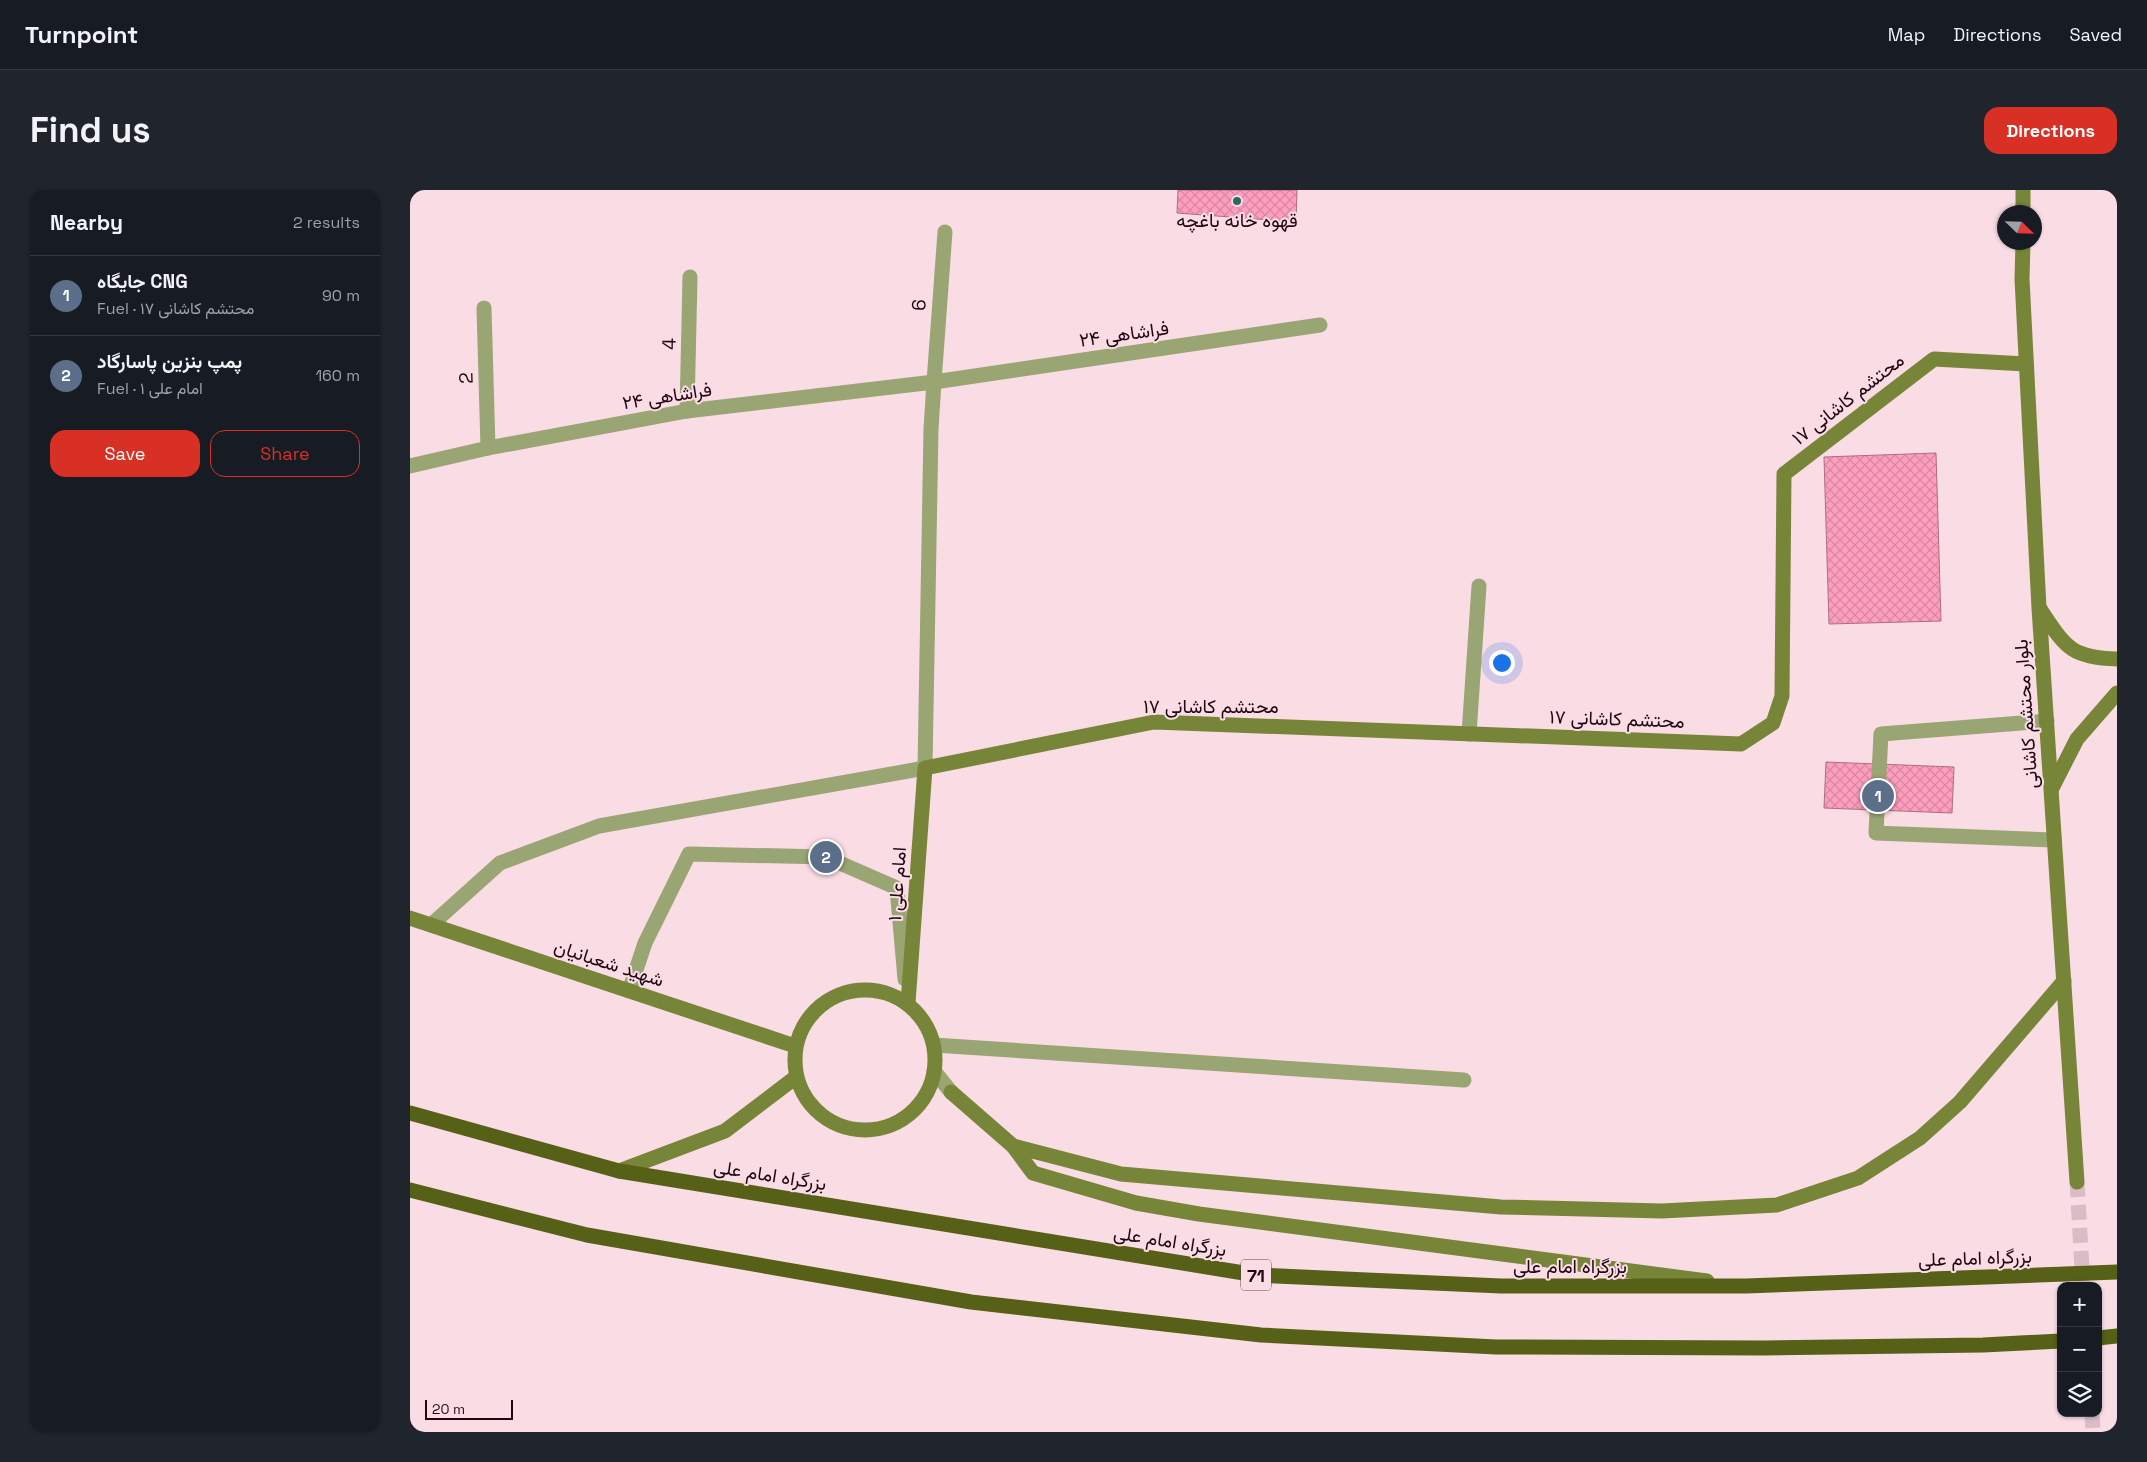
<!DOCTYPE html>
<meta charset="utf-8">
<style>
body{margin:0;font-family:"Space Grotesk",Vazirmatn,sans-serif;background:#20242c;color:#f1f3f6}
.controls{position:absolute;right:15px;bottom:15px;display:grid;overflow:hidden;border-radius:10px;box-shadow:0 1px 4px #0004}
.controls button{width:45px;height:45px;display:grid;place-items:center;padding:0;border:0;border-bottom:1px solid #363941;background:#171b24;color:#f1f3f6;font:25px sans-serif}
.compass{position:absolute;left:1587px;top:15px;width:45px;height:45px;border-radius:50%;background:#171b24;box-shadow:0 1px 4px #0004;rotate:113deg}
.scale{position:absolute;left:15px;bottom:12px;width:88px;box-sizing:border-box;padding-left:5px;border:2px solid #200812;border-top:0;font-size:14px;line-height:18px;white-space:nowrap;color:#200812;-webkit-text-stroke:4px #fadce5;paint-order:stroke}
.you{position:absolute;left:1091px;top:472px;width:18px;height:18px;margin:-12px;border:4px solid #fff;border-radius:50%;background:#1a73e8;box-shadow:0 0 0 8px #1a73e833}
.badge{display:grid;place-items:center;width:32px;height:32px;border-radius:50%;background:#d93025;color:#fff;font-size:16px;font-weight:700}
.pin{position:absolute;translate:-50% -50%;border:2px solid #fff;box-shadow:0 1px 5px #0006}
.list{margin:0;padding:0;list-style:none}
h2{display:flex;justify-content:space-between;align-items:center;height:65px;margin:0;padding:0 20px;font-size:21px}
h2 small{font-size:16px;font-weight:400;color:#9ea1a6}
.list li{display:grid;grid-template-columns:32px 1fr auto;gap:15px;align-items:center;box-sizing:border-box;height:80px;padding:0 20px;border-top:1px solid #363941}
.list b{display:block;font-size:19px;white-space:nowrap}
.list p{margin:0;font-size:16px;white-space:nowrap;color:#9ea1a6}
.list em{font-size:16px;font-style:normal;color:#9ea1a6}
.actions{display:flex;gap:10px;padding:15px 20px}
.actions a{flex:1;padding:11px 0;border:1px solid #d93025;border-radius:15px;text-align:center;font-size:18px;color:#d93025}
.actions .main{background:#d93025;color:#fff}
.icon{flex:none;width:28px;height:28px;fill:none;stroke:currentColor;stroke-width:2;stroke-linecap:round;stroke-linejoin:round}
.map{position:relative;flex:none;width:1707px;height:1242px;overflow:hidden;border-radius:15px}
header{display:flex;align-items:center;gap:30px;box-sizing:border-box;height:70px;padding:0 25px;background:#171b24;border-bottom:1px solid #363941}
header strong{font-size:24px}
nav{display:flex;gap:28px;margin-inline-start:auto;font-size:18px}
.intro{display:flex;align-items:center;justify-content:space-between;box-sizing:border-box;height:120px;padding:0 30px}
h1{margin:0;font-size:35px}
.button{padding:12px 22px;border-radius:15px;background:#d93025;color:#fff;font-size:18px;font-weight:700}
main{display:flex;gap:30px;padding:0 30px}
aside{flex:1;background:#171b24;border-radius:15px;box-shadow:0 1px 4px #0004}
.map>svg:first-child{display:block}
.building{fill:url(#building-cross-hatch);stroke:#ae6d83}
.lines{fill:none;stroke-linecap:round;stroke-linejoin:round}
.secondary-tunnel{stroke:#d9bcc5;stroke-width:15;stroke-dasharray:15 8;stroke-linecap:butt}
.service{stroke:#9aa574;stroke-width:15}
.minor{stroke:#9aa574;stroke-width:15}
.tertiary{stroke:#9aa574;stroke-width:15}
.secondary{stroke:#778538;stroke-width:15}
.trunk{stroke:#566117;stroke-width:15}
.poi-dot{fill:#266b5e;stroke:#fadce5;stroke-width:2}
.labels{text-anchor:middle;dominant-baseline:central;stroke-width:4;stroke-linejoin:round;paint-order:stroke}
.shield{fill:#fadce5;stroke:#614851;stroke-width:1}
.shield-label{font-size:18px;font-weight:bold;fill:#200812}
.poi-label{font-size:19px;fill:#200812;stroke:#fadce5}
.street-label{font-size:19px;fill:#200812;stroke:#fadce5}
</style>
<header>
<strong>Turnpoint</strong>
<nav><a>Map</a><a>Directions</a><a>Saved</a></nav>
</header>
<div class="intro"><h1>Find us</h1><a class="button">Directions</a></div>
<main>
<aside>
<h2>Nearby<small>2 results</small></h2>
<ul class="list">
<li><span class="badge" style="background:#5c6f8a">1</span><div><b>جایگاه CNG</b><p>Fuel · محتشم کاشانی ۱۷</p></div><em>90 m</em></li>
<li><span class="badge" style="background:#5c6f8a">2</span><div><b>پمپ بنزین پاسارگاد</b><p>Fuel · امام علی ۱</p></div><em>160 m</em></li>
</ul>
<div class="actions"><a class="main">Save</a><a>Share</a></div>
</aside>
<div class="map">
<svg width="1707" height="1242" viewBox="0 0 1707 1242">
<defs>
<pattern id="building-cross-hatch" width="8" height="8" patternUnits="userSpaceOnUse" patternTransform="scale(1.25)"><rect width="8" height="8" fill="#fe9ebf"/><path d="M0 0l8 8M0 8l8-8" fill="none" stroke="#d987a3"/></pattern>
</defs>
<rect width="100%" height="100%" fill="#fadce5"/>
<g class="building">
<path d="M 768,0 L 887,0 L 886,32 L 767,23 Z"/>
<path d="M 1526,263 L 1531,431 L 1419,434 L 1414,267 Z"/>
<path d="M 1416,572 L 1544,577 L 1542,623 L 1414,618 Z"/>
</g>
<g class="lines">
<g class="secondary-tunnel">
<path d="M 1667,992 L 1673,1096"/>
<path d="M 1682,1223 L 1683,1242"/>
</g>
<g class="service">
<path d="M 1637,531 L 1471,544 L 1466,643 L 1644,650"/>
<path d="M 1059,544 L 1069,396"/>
<path d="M 21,735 L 90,673 L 189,636 L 515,578"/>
<path d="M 219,801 L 235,753 L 279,664 L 416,667 L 487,698 L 495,789"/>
</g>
<g class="minor">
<path d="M 535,42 L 524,192 L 910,135"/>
<path d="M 74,118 L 78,258"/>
<path d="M 277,221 L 280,87"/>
<path d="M 0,276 L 78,258 L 277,221 L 524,192 L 521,239 L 515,578"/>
<path d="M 524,855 L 1054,890"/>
</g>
<path class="tertiary" d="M 524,881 L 541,902"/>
<g class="secondary">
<path d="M 1613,22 L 1613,0"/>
<path d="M 1613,52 L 1612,89 L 1629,418 L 1667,992"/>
<path d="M 1630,419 C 1655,456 1660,468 1707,469"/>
<path d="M 1642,598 L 1667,549 L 1707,503"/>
<path d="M 0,728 L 385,856"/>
<circle cx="455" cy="870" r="70"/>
<path d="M 498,813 L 515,578 L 744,532 L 1331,554 L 1363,533 L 1372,506 L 1374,284 L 1524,169 L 1616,174"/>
<path d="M 541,902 L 603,956 L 711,984 L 1091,1017 L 1252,1021 L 1367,1015 L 1448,988 L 1510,948 L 1550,912 L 1654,791"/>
<path d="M 603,956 L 623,983 L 726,1013 L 789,1024 L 1297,1091"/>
<path d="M 209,981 L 315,941 L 386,887"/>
</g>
<g class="trunk">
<path d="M 0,923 L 209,981 L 846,1085 L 1091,1096 L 1336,1096 L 1707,1082"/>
<path d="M 0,1000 L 177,1045 L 561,1112 L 851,1145 L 1086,1157 L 1355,1158 L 1573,1155 L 1651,1151"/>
<path d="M 1688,1148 L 1707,1146"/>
</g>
</g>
<circle class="poi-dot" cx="827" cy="11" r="5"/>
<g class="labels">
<rect class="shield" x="831" y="1069.5" width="30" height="31" rx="4"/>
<g class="shield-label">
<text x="846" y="1085">71</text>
</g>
<g class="poi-label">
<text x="827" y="30">قهوه خانه باغچه</text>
</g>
<g class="street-label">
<text transform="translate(509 115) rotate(-86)">6</text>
<text transform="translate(714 144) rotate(-8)">فراشاهی ۲۴</text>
<text transform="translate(259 154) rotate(-89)">4</text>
<text transform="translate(56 188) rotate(-92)">2</text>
<text transform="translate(257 206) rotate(-9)">فراشاهی ۲۴</text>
<text transform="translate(1438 209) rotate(-38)">محتشم کاشانی ۱۷</text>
<text x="801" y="516">محتشم کاشانی ۱۷</text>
<text transform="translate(1616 524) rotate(-94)">بلوار محتشم کاشانی</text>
<text transform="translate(1207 529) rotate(2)">محتشم کاشانی ۱۷</text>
<text transform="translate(487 694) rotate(-86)">امام علی ۱</text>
<text transform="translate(199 773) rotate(18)">شهید شعبانیان</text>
<text transform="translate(360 985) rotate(9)">بزرگراه امام علی</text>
<text transform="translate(760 1051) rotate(9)">بزرگراه امام علی</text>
<text transform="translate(1565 1068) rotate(-2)">بزرگراه امام علی</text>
<text x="1160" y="1076">بزرگراه امام علی</text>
</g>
</g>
</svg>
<div class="controls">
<button>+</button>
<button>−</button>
<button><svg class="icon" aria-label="layers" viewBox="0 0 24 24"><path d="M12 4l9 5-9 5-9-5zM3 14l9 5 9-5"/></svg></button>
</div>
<svg class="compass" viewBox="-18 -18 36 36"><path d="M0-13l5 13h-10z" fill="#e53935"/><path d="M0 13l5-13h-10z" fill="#9ea1a6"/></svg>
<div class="scale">20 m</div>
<div class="you"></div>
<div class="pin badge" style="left:1468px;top:606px;background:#5c6f8a">1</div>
<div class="pin badge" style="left:416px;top:667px;background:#5c6f8a">2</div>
</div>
</main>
